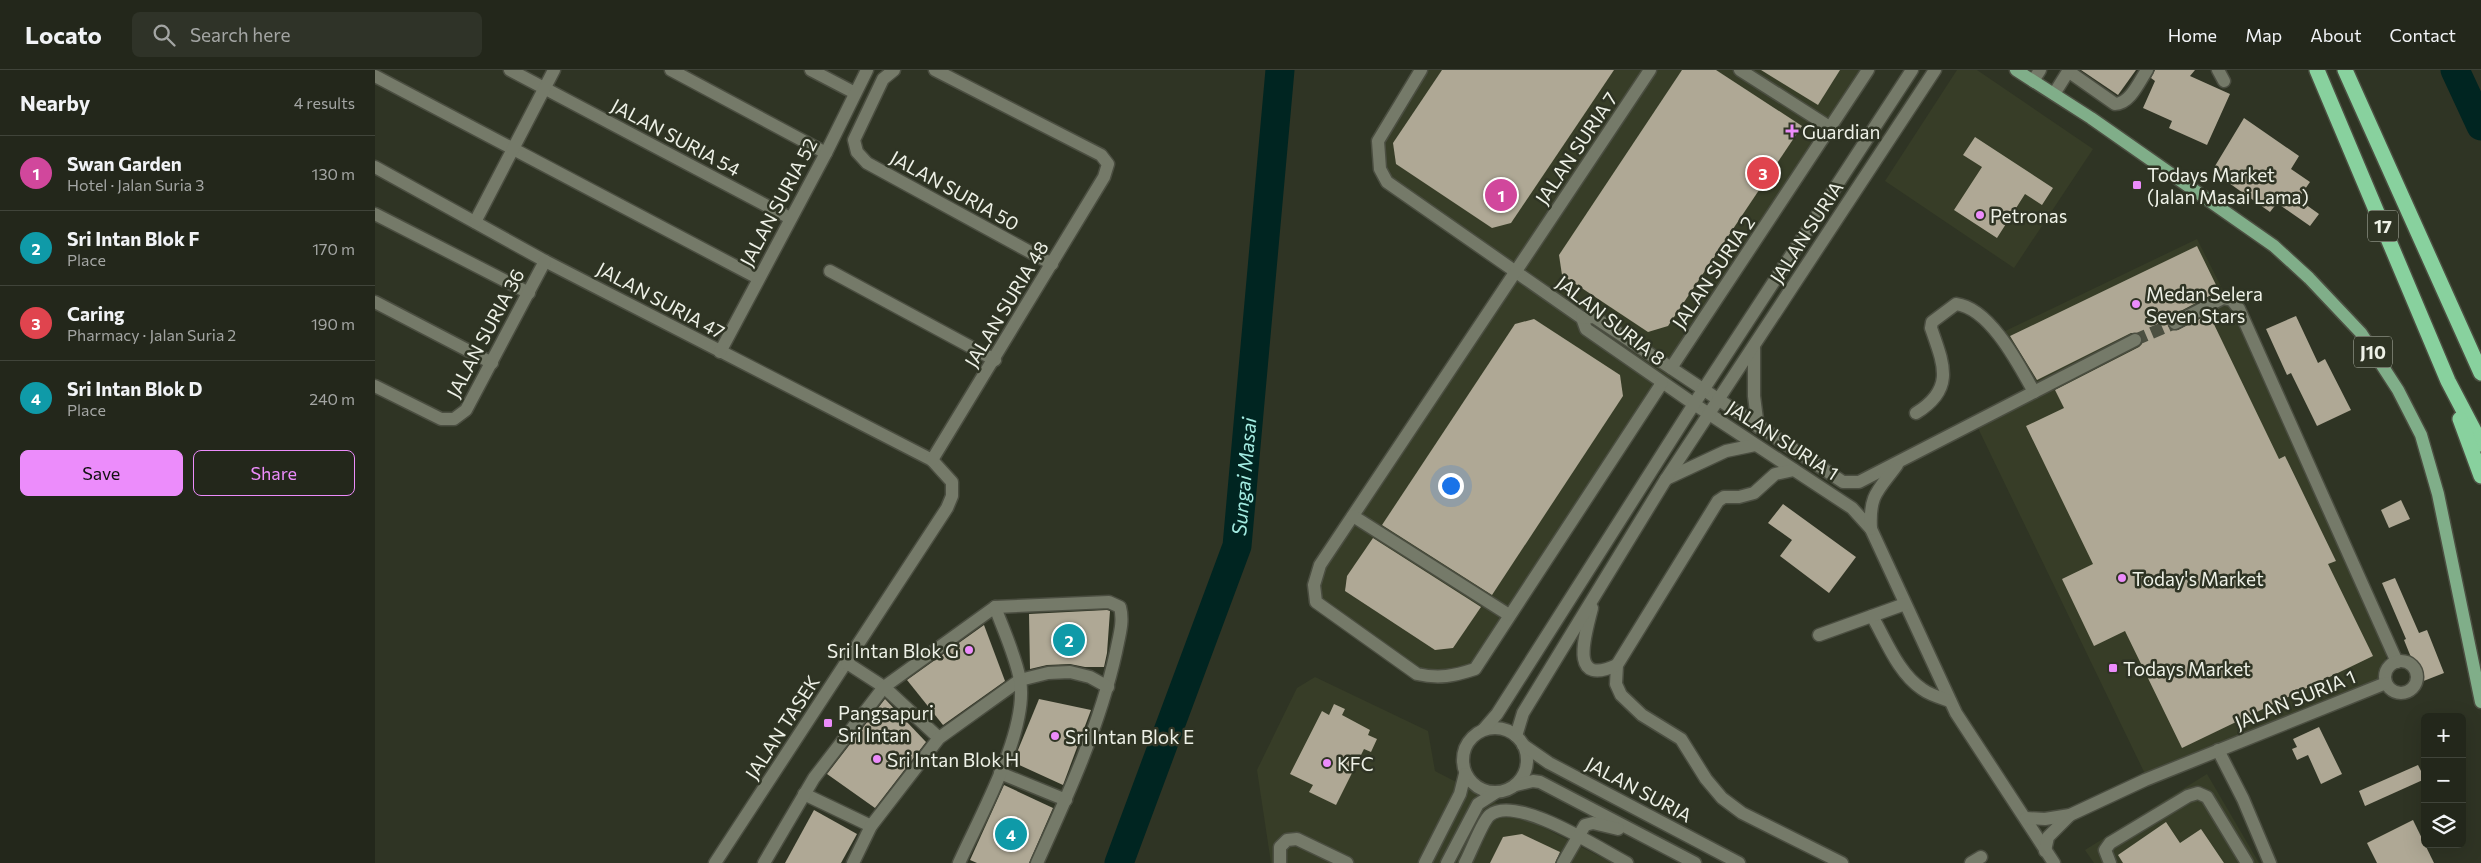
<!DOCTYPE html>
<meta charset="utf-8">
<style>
body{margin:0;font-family:Commissioner,sans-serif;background:#2f3328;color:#f1f3f6}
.controls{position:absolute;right:15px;bottom:15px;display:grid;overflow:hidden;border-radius:8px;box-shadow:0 5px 20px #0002}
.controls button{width:45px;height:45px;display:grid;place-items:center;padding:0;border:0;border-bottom:1px solid #40443a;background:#23271b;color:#f1f3f6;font:25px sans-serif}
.you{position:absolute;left:1075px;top:415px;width:18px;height:18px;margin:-12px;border:4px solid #fff;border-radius:50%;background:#1a73e8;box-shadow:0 0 0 8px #1a73e833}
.badge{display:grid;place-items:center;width:32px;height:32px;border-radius:50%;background:#ec8cfb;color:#fff;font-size:16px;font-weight:700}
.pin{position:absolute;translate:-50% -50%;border:2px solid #fff;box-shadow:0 1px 5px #0006}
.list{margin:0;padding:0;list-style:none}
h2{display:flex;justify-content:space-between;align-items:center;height:65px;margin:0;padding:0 20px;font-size:21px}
h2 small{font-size:16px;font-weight:400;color:#a3a5a3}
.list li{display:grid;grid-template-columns:32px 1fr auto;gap:15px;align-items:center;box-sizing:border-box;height:75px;padding:0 20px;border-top:1px solid #40443a}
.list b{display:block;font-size:19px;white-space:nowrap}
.list p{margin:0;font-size:16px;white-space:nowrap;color:#a3a5a3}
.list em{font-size:16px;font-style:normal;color:#a3a5a3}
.actions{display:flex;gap:10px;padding:15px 20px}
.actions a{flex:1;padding:11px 0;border:1px solid #ec8cfb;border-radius:8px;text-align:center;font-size:18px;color:#ec8cfb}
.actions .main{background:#ec8cfb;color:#111}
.icon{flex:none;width:28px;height:28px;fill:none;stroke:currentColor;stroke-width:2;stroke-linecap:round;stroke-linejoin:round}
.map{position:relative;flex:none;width:2106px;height:793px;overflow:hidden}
header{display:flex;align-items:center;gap:30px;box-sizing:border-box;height:70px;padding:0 25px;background:#23271b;border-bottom:1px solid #40443a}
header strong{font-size:24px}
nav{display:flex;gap:28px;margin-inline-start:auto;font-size:18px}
.search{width:350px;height:45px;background:#2f3328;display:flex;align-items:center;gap:12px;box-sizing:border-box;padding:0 18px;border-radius:8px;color:#a3a5a3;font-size:19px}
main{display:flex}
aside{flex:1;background:#23271b}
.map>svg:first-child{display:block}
.built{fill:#373d27}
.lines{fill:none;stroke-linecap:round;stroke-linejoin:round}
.river{stroke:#002521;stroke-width:29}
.building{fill:#afa895}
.minor-tunnel{stroke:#4c5041;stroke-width:12;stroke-dasharray:12 6;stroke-linecap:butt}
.minor-casing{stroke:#4b4e41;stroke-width:15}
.major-casing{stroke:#4b4e41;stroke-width:15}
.highway-casing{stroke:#4b4e41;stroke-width:18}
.minor{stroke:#757a69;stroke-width:12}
.major{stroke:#80ae89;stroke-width:12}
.highway{stroke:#88d19e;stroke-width:15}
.poi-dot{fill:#ec8cfb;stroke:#2f3424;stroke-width:2}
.labels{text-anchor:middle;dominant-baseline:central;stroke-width:5;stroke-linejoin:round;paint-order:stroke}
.shield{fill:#2f3424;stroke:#b5b8ac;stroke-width:1}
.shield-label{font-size:18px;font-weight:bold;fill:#eef1e7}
.poi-label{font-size:19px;fill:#eef1e7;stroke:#2f3424;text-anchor:start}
.street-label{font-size:19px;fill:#eef1e7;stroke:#2f3424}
.water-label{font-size:20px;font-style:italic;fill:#a3ece2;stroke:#2f3424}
</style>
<header>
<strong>Locato</strong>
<div class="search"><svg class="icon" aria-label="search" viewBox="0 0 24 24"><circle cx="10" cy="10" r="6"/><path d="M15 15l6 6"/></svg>Search here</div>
<nav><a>Home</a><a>Map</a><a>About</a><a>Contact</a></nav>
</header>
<main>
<aside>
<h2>Nearby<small>4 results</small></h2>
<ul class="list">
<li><span class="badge" style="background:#d1479c">1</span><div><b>Swan Garden</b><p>Hotel · Jalan Suria 3</p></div><em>130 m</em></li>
<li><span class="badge" style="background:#0f9aa8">2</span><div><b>Sri Intan Blok F</b><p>Place</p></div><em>170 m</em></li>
<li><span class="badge" style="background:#e0444e">3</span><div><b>Caring</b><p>Pharmacy · Jalan Suria 2</p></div><em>190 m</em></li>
<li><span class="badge" style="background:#0f9aa8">4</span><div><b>Sri Intan Blok D</b><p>Place</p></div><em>240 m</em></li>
</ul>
<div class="actions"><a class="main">Save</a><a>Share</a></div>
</aside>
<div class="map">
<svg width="2106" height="793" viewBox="0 0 2106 793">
<rect width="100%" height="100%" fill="#2f3424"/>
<g class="built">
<path d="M 1039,0 L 1501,0 L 1104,603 L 1077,612 L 1054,613 L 1041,609 L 935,536 L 933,515 L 1132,203 L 1006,116 L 999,102 L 996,82 L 1001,59 Z"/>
<path d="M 1582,0 L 1602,0 L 1718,79 L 1639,198 L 1510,111 Z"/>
<path d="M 1822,169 L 1856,236 L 2012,583 L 2007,610 L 1771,706 L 1602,356 L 1658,326 L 1626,263 Z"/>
<path d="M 940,607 L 1053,661 L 1060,701 L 1237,793 L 896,793 L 882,700 L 922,618 Z"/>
<path d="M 1832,704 L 1884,793 L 1719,793 L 1710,780 Z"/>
</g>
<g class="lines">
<g class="river">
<path d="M 2080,0 L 2106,56"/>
<path id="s1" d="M 744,793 L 862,476 L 905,0"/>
</g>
</g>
<g class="building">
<path d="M 1067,0 L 1239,0 L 1136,153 L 1117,158 L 1021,94 L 1018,73 Z"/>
<path d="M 1307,0 L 1341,0 L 1427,56 L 1293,256 L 1273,262 L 1187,205 L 1184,185 Z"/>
<path d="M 1386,0 L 1465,0 L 1443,35 Z"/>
<path d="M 1706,0 L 1761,0 L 1743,25 Z"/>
<path d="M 1780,0 L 1820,0 L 1815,6 L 1855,24 L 1832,75 L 1794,58 L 1797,51 L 1768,38 L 1780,11 L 1776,8 Z"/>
<path d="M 1869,48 L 1924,86 L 1916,99 L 1935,112 L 1923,129 L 1944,144 L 1935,156 L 1902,133 L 1895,142 L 1837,101 Z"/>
<path d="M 1600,67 L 1678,118 L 1667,135 L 1650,124 L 1622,168 L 1579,140 L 1607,97 L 1588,85 Z"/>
<path d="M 1822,176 L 1844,221 L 1796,246 L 1793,249 L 1793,256 L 1796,260 L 1803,260 L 1834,244 L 1904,389 L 1910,386 L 1961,491 L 1953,494 L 1998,586 L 1807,678 L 1750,561 L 1719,576 L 1687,509 L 1718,494 L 1651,356 L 1689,338 L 1680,320 L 1764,277 L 1767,274 L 1767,267 L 1764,263 L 1756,263 L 1662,310 L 1635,266 Z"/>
<path d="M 1921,246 L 1943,293 L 1950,289 L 1976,340 L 1942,356 L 1916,303 L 1912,305 L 1891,259 Z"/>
<path d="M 1159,249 L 1245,305 L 1248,326 L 1117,525 L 1007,455 L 1140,254 Z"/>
<path d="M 2026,430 L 2035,449 L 2014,458 L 2006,440 Z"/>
<path d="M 1408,434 L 1481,487 L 1454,523 L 1405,486 L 1417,470 L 1393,453 Z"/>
<path d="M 998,468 L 1106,537 L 1078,578 L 1060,580 L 970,521 L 972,506 Z"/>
<path d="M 2020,508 L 2044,563 L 2052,560 L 2069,603 L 2046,612 L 2029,570 L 2031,569 L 2007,513 Z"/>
<path d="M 732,540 L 735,541 L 732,583 L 729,597 L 710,597 L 695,594 L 672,595 L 655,599 L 654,544 Z"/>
<path d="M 609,555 L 630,611 L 568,655 L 532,610 Z"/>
<path d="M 510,629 L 551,672 L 500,738 L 452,704 Z"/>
<path d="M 664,629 L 716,640 L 688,715 L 638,692 Z"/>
<path d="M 959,634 L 970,639 L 967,645 L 995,660 L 993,665 L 1002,669 L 996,682 L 989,679 L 961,735 L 934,722 L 938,715 L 915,704 L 947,641 L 954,645 Z"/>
<path d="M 1944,657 L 1967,704 L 1946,714 L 1933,685 L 1922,690 L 1917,679 L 1922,677 L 1918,669 Z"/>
<path d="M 2043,695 L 2050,709 L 1990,736 L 1984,721 Z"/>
<path d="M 629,715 L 678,738 L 654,793 L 602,793 L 595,790 Z"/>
<path d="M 439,740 L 482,764 L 466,793 L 410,793 Z"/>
<path d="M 2038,750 L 2059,793 L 2002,793 L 1992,773 Z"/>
<path d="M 1791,752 L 1805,773 L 1826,759 L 1849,793 L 1748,793 L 1743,785 Z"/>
<path d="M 1147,764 L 1185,782 L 1180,793 L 1115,793 L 1128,767 Z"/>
</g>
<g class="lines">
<path class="minor-tunnel" d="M 1760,270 L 1800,253"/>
<defs>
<g id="minor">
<path d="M 135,0 L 415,148"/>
<path d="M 296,0 L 451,83"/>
<path d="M 436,0 L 480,23"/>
<path d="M 519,0 L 508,9 L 479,70 L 482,82 L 492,93 L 677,194"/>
<path d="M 1046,0 L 1003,71 L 1005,99 L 1012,112 L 1207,248 L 1211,259 L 1319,334 L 1477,438 L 1496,459 L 1581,643 L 1679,793"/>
<path d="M 1275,0 L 945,495 L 939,515 L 941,532 L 1042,604 C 1064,609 1079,606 1100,599 L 1287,313"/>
<path d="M 1365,0 L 1456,58"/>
<path d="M 1843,0 L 1849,11"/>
<path d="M 1693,1 L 1740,34 C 1755,34 1764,12 1772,0"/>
<path d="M 0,6 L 383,208"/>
<path d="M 1658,11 L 1665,0"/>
<path d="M 1679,24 L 1694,0"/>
<path d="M 0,97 L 170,191 L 557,390 L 577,412 L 577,426 L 572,438 L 340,793"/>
<path d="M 0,144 L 154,223"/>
<path d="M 100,152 L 179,0"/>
<path d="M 455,201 L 620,290"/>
<path d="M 0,232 L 117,293"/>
<path d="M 1207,248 L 1219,247 L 1468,412 L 1484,412 L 1760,270"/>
<path d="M 1800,253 L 1848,228 L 1857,230 L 1864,239 L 2022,592"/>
<path d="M 1379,276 L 1379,326 L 1383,357"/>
<path d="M 345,282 L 451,83 L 492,0"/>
<path d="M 1296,298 L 1493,0"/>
<path d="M 0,316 L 66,349 L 79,349 L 91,340 L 170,191"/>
<path d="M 1541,343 C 1580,319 1569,295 1556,258 L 1557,252 L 1581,234 C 1615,238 1644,295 1659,322"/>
<path d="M 557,390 L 729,107 L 733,94 L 726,85 L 560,0"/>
<path d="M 1419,400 L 1400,404 L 1379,423 L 1364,427 L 1349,427 L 1343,431 L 1242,595 L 1241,614 L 1246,625 L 1267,645 L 1306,669 L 1331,709 L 1347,728 L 1367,743 L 1467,793"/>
<path d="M 1291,409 L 1351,381 L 1380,375"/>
<path d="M 978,446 L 1134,545"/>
<path d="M 1496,459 C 1494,424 1503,421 1522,395"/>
<path d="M 1217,538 C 1211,563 1192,618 1242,595"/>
<path d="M 1497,546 C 1511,570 1523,603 1547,619 C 1555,625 1566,628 1575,631"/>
<path d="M 1444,565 L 1530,534"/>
<circle cx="2026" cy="607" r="16"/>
<path d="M 472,593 L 509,617 L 564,668"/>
<circle cx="1120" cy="690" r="32"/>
<path d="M 1109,659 L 1122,644 L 1319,334 L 1537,0"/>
<path d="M 1141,666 L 1148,643 L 1291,409 L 1560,0"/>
<path d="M 1148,675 L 1174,693 L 1364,793"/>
<path d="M 1843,680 L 1868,729 L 1895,793"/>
<path d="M 625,703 L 691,730"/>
<path d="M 1141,715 L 1158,711 L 1165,712 L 1320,793"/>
<path d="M 429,724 L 496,756"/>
<path d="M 1651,748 L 1670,749 L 1695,745 L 1770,710 L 2011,613"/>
<path d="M 1670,781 L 1673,767 L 1695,745"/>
<path d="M 389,793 L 439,708 L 509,617 L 620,537 L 734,532 L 745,537 C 749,552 744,566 741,582 C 725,655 693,725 662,793"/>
<path d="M 478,793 L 496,756 L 564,668 L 645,610 L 673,603 L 695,602 L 715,607 L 733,617"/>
<path d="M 584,793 C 605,746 654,660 645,610 C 641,587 628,559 620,537"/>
<path d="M 905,793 L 905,777 L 912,770 L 922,769 L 972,793"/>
<path d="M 1050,793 L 1085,724 L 1090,704"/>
<path d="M 1072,793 L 1103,734 L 1120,723"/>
<path d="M 1090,793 C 1095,784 1108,750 1115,745 C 1141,724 1225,779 1252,793"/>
<path d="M 1188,793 L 1210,755 L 1218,753 L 1243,759"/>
<path d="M 1596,793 L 1606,787"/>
<path d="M 1735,793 L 1730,780 L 1735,773 L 1813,726 L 1823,723 L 1832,727 L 1872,793"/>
</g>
<path id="major" d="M 1641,0 L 1716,48 L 1899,176 L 1934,208 L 1986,263 L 2023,320 L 2046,365 L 2063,424 L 2106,632"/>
<g id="highway">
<path d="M 1942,0 L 2073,311 L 2106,374"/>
<path d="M 1970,0 L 2106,303"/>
<path d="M 2085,349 L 2106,406"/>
</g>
</defs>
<use href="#minor" class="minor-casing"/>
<use href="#major" class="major-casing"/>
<use href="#highway" class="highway-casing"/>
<use href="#minor" class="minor"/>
<use href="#major" class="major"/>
<use href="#highway" class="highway"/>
</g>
<g class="poi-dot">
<path d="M1414.5 53.5h5v5h5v5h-5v5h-5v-5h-5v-5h5z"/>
<rect x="1757" y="110" width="10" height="10" rx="2.5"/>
<circle cx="1605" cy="145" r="5"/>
<circle cx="1761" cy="234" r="5"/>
<circle cx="1747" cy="508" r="5"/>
<circle cx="594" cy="580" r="5"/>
<rect x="1733" y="593" width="10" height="10" rx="2.5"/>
<rect x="448" y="648" width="10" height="10" rx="2.5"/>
<circle cx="680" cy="666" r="5"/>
<circle cx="502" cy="689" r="5"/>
<circle cx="952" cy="693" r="5"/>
</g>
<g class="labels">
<g class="shield">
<rect x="1993" y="140.5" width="30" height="31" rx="4"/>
<rect x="1979" y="266.5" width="38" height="31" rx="4"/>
</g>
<g class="shield-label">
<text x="2008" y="156">17</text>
<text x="1998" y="282">J10</text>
</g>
<g class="poi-label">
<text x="1427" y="61">Guardian</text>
<text x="1772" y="104">Todays Market<tspan x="1772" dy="22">(Jalan Masai Lama)</tspan></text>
<text x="1615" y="145">Petronas</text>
<text x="1771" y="223">Medan Selera<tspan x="1771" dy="22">Seven Stars</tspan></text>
<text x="1757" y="508">Today's Market</text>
<text x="584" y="580" text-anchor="end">Sri Intan Blok G</text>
<text x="1748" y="598">Todays Market</text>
<text x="463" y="642">Pangsapuri<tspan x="463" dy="22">Sri Intan</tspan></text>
<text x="690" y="666">Sri Intan Blok E</text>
<text x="512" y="689">Sri Intan Blok H</text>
<text x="962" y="693">KFC</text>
</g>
<g class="street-label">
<text transform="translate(301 67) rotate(28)">JALAN SURIA 54</text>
<text transform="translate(1201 78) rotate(-56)">JALAN SURIA 7</text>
<text transform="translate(580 120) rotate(29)">JALAN SURIA 50</text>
<text transform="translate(403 132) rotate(-62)">JALAN SURIA 52</text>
<text transform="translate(1431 162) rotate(-57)">JALAN SURIA</text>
<text transform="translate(1338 202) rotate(-56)">JALAN SURIA 2</text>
<text transform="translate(286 230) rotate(28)">JALAN SURIA 47</text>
<text transform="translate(631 234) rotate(-59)">JALAN SURIA 48</text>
<text transform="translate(1236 250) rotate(38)">JALAN SURIA 8</text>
<text transform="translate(110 263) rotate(-62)">JALAN SURIA 36</text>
<text transform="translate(1408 370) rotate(33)">JALAN SURIA 1</text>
<text transform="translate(1920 629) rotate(-22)">JALAN SURIA 1</text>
<text transform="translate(407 657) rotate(-57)">JALAN TASEK</text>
<text transform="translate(1264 719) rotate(28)">JALAN SURIA</text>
</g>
<g class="water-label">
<text stroke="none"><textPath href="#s1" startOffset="408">Sungai Masai</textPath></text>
</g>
</g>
</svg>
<div class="controls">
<button>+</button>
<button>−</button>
<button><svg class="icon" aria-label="layers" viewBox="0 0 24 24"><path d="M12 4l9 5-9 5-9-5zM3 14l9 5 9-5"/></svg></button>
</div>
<div class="you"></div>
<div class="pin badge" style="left:1126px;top:125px;background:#d1479c">1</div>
<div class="pin badge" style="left:694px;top:570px;background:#0f9aa8">2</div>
<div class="pin badge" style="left:1388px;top:103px;background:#e0444e">3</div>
<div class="pin badge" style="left:636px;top:764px;background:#0f9aa8">4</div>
</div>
</main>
